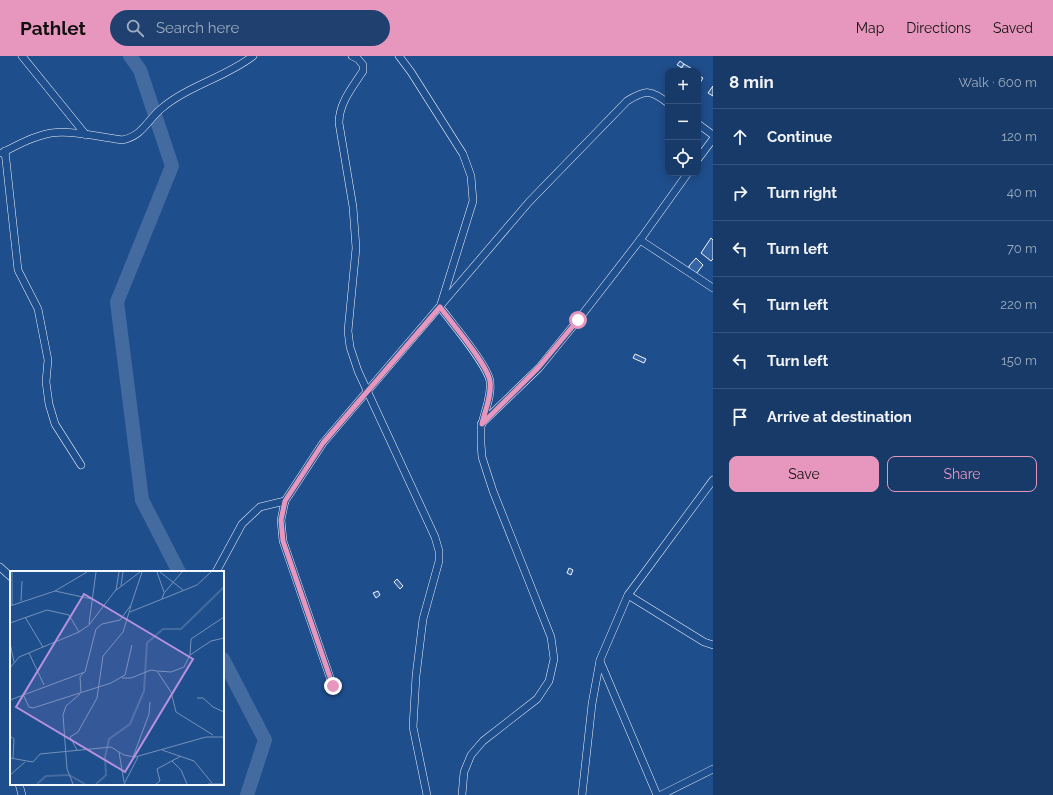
<!DOCTYPE html>
<meta charset="utf-8">
<style>
body{margin:0;font-family:Raleway,sans-serif;background:#20416f;color:#f1f3f6}
.controls{position:absolute;right:12px;top:12px;display:grid;overflow:hidden;border-radius:8px;box-shadow:0 2px 10px #0003}
.controls button{width:36px;height:36px;display:grid;place-items:center;padding:0;border:0;border-bottom:1px solid #36547d;background:#173a69;color:#f1f3f6;font:20px sans-serif}
.stop{position:absolute;width:12px;height:12px;margin:-9px;border:3px solid #e797bd;border-radius:50%;background:#fff}
.stop.end{background:#e797bd;border-color:#fff;box-shadow:0 1px 4px #0008}
.list{margin:0;padding:0;list-style:none}
h2{display:flex;justify-content:space-between;align-items:center;height:52px;margin:0;padding:0 16px;font-size:17px}
h2 small{font-size:13px;font-weight:400;color:#9eadc0}
.list li{display:grid;grid-template-columns:26px 1fr auto;gap:12px;align-items:center;box-sizing:border-box;height:56px;padding:0 16px;border-top:1px solid #36547d}
.list b{display:block;font-size:15px;white-space:nowrap}
.list em{font-size:13px;font-style:normal;color:#9eadc0}
.actions{display:flex;gap:8px;padding:12px 16px}
.actions a{flex:1;padding:9px 0;border:1px solid #e797bd;border-radius:8px;text-align:center;font-size:14px;color:#e797bd}
.actions .main{background:#e797bd;color:#111}
.icon{flex:none;width:22px;height:22px;fill:none;stroke:currentColor;stroke-width:2;stroke-linecap:round;stroke-linejoin:round}
.map{position:relative;flex:none;width:713px;height:739px;overflow:hidden}
header{display:flex;align-items:center;gap:24px;box-sizing:border-box;height:56px;padding:0 20px;background:#e797bd;color:#111}
header strong{font-size:19px}
nav{display:flex;gap:22px;margin-inline-start:auto;font-size:14px}
.search{width:280px;height:36px;background:#20416f;display:flex;align-items:center;gap:10px;box-sizing:border-box;padding:0 14px;border-radius:22px;color:#9eadc0;font-size:15px}
main{display:flex}
aside{flex:1;background:#173a69}
.map>svg:first-child{display:block}
.lines{fill:none;stroke-linecap:round;stroke-linejoin:round}
.river{stroke:#446ba0;stroke-width:14}
.building{fill:#3563a3;stroke:#f2f6ff}
.street-casing{stroke:#f2f6ff;stroke-width:8}
.street{stroke:#1f4e8c;stroke-width:7}
.route{stroke:#e797bd;stroke-width:5}
.inset-river{fill:none;stroke:#446ba0;stroke-width:2}
.inset-road{fill:none;stroke:#7391ba;stroke-width:1}
.view{fill:#b691df;fill-opacity:0.15;stroke:#b691df;stroke-width:2}
.inset-edge{fill:none;stroke:#f2f6ff;stroke-width:2}
</style>
<header>
<strong>Pathlet</strong>
<div class="search"><svg class="icon" aria-label="search" viewBox="0 0 24 24"><circle cx="10" cy="10" r="6"/><path d="M15 15l6 6"/></svg>Search here</div>
<nav><a>Map</a><a>Directions</a><a>Saved</a></nav>
</header>
<main>
<div class="map">
<svg width="713" height="739" viewBox="0 0 713 739">
<rect width="100%" height="100%" fill="#1f4e8c"/>
<g class="lines">
<g class="river">
<path d="M 130,0 L 140,14 L 172,110 L 117,246 L 142,444 L 179,516"/>
<path d="M 223,603 L 265,684 L 247,739"/>
</g>
</g>
<g class="building">
<path d="M 680,5 L 684,8 L 681,12 L 681,11 L 677,9 Z"/>
<path d="M 684,8 L 694,14 L 693,15 L 680,15 Z"/>
<path d="M 698,19 L 703,22 L 698,30 Z"/>
<path d="M 713,30 L 713,40 L 708,37 Z"/>
<path d="M 711,182 L 713,184 L 713,203 L 711,205 L 701,197 Z"/>
<path d="M 696,202 L 703,209 L 696,218 L 689,213 L 689,210 Z"/>
<path d="M 635,298 L 646,303 L 644,307 L 633,302 Z"/>
<path d="M 569,512 L 573,514 L 571,519 L 567,517 Z"/>
<path d="M 397,523 L 403,530 L 400,533 L 394,526 Z"/>
<path d="M 378,535 L 380,539 L 376,542 L 373,537 Z"/>
</g>
<g class="lines">
<defs>
<g id="street">
<path d="M 22,0 L 86,79"/>
<path d="M 352,0 L 358,3 L 363,9 L 363,15 C 352,32 339,47 339,67 L 353,151 L 356,192 L 348,275 L 350,291 L 358,315 L 435,481 L 439,495 L 439,505 L 423,563 L 416,620 L 413,671 L 427,739"/>
<path d="M 399,0 L 411,16 L 463,98 L 471,120 L 473,145 L 441,248"/>
<path d="M 698,68 L 713,79"/>
<path d="M 5,95 L 18,214 L 38,253 L 48,304 L 46,326 L 49,348 L 55,368 L 81,409"/>
<path d="M 2,97 C 17,89 34,80 51,77 C 71,74 101,81 122,84 C 143,80 147,64 162,52 C 188,30 226,21 253,0"/>
<path d="M 698,103 L 713,83"/>
<path d="M 640,184 L 713,232"/>
<path d="M 440,251 C 452,267 487,308 490,325 C 492,339 485,354 482,368"/>
<path d="M 0,511 L 11,521"/>
<path d="M 216,516 L 242,468 L 260,451 L 285,445"/>
<path d="M 628,539 L 704,586 L 713,589"/>
<path d="M 600,605 L 657,739"/>
<path d="M 333,630 L 283,485 L 281,464 L 285,445 L 323,387 L 529,146 L 627,45 C 647,33 650,34 668,47"/>
<path d="M 19,728 L 22,739"/>
<path d="M 462,739 L 464,716 L 471,699 L 483,685 L 537,643 L 549,625 L 554,603 L 551,581 L 493,435 L 482,401 L 481,388 L 481,368 L 539,312 L 578,264 L 640,184 L 688,117"/>
<path d="M 582,739 L 592,648 L 600,604 L 628,539 L 713,424"/>
<path d="M 661,739 L 713,713"/>
</g>
</defs>
<use href="#street" class="street-casing"/>
<use href="#street" class="street"/>
</g>
<g class="lines">
<path class="route" d="M 333,630 L 283,485 L 281,464 L 285,445 L 323,387 L 440,251 C 451,266 487,308 490,325 C 492,339 485,354 482,368 L 538,312 L 578,264"/>
</g>
<g transform="translate(10 515)">
<rect width="214" height="214" fill="#1f4e8c"/>
<path class="inset-river" d="M 27,213 L 36,205 L 59,204 L 75,213M 86,213 L 96,204 L 95,186 L 99,168 L 120,153 L 134,120 L 137,72 L 153,58 L 171,58 L 214,16"/>
<path class="inset-road" d="M 147,1 L 154,21M 150,1 L 173,19M 111,15 L 113,1M 106,19 L 109,1M 45,20 L 82,28M 152,28 L 154,22 L 172,1M 11,30 L 12,10M 2,34 L 2,1M 0,35 L 45,20 L 77,1M 120,41 L 187,14 L 201,1M 15,46 L 33,76M 0,52 L 37,39 L 59,44 L 69,61M 79,53 L 86,1M 0,72 L 4,91M 19,82 L 34,114M 180,84 L 201,70 L 214,67M 0,97 L 9,86 L 69,61 L 79,54 L 105,20 L 130,1M 148,100 L 161,101 L 174,96 L 180,84 L 181,68 L 214,46M 112,107 L 121,107 L 141,99 L 147,100 L 161,121 L 166,141 L 203,164M 71,122 L 70,106 L 74,101M 13,123 L 19,136 L 23,137 L 101,112 L 115,104 L 122,74M 187,127 L 193,127 L 203,136 L 214,141M 0,129 L 75,101 L 86,58 L 92,53 L 110,49 L 121,34 L 132,1M 0,165 L 4,168 L 3,187M 67,179 L 60,166 L 68,161 L 87,127 L 93,85 L 113,61 L 121,35M 152,179 L 184,190 L 202,212M 109,181 L 114,211M 123,186 L 139,143 L 140,131M 0,187 L 23,191 L 30,183 L 101,176 L 114,184 L 125,186 L 196,166 L 214,166M 162,190 L 171,199 L 177,213M 0,204 L 15,191M 63,213 L 57,198 L 53,144 L 56,135 L 70,123M 114,213 L 128,186M 146,213 L 150,210 L 147,198 L 171,185M 198,213 L 214,213"/>
<path class="view" d="M 74,23 L 183,88 L 115,201 L 6,136 Z"/>
<rect width="214" height="214" class="inset-edge"/>
</g>
</svg>
<div class="controls">
<button>+</button>
<button>−</button>
<button><svg class="icon" aria-label="locate" viewBox="0 0 24 24"><circle cx="12" cy="12" r="6"/><path d="M12 2v4M12 18v4M2 12h4M18 12h4"/></svg></button>
</div>
<div class="stop" style="left:578px;top:264px"></div>
<div class="stop end" style="left:333px;top:630px"></div>
</div>
<aside>
<h2>8 min<small>Walk · 600 m</small></h2>
<ul class="list">
<li><svg class="icon" aria-label="ahead" viewBox="0 0 24 24"><path d="M12 20V5M6 11l6-6 6 6"/></svg><div><b>Continue</b></div><em>120 m</em></li>
<li><svg class="icon" aria-label="right" viewBox="0 0 24 24"><path d="M7 20v-9h11M14 6l5 5-5 5"/></svg><div><b>Turn right</b></div><em>40 m</em></li>
<li><svg class="icon" aria-label="left" viewBox="0 0 24 24"><path d="M17 20v-9H6M10 6l-5 5 5 5"/></svg><div><b>Turn left</b></div><em>70 m</em></li>
<li><svg class="icon" aria-label="left" viewBox="0 0 24 24"><path d="M17 20v-9H6M10 6l-5 5 5 5"/></svg><div><b>Turn left</b></div><em>220 m</em></li>
<li><svg class="icon" aria-label="left" viewBox="0 0 24 24"><path d="M17 20v-9H6M10 6l-5 5 5 5"/></svg><div><b>Turn left</b></div><em>150 m</em></li>
<li><svg class="icon" aria-label="arrive" viewBox="0 0 24 24"><path d="M6 21V4h12l-3 4 3 4H6"/></svg><div><b>Arrive at destination</b></div></li>
</ul>
<div class="actions"><a class="main">Save</a><a>Share</a></div>
</aside>
</main>
